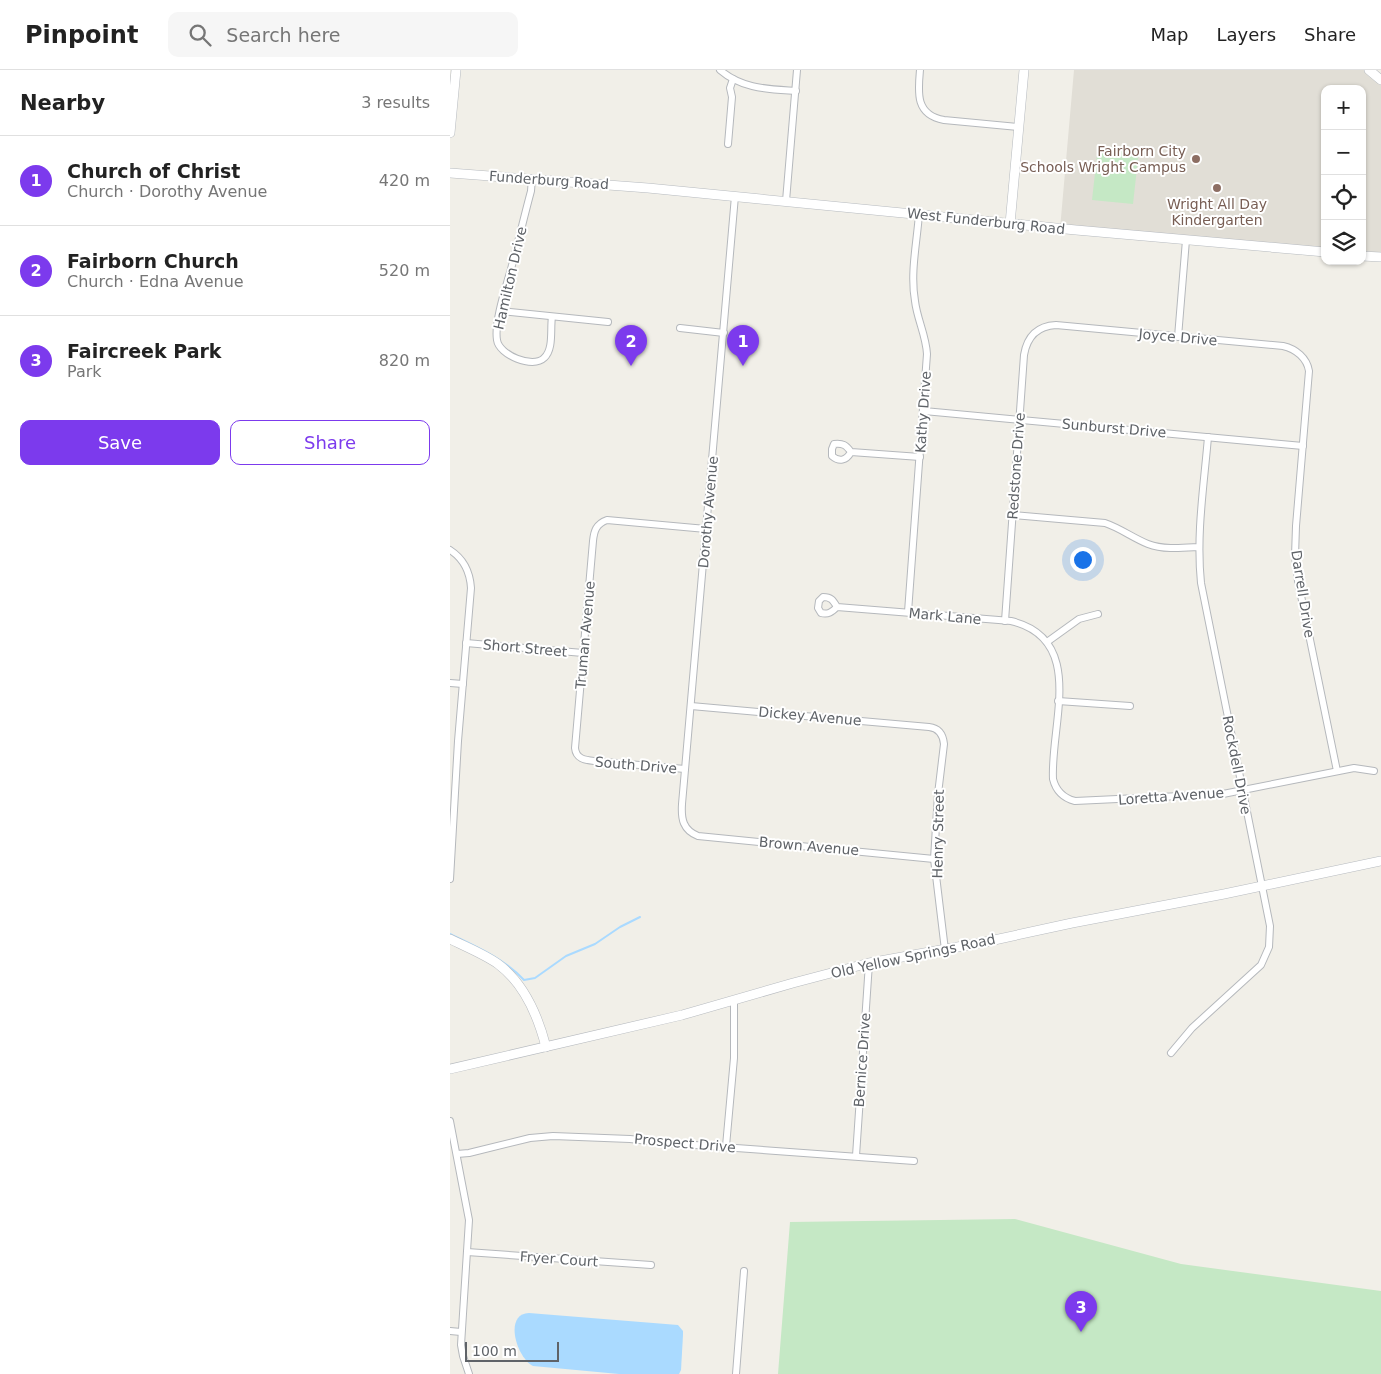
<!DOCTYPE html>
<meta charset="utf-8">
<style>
body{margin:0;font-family:"DejaVu Sans",sans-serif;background:#f6f6f6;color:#222}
.controls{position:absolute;right:15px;top:15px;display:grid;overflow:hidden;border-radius:10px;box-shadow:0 1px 4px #0004}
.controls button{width:45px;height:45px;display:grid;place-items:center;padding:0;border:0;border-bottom:1px solid #e0e0e0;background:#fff;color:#222;font:25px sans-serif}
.scale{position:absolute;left:15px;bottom:12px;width:94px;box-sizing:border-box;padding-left:5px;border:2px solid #5f6368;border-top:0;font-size:14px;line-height:18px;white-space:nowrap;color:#5f6368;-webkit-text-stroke:4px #fff;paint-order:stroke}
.you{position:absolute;left:632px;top:489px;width:18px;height:18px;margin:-12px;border:4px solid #fff;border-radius:50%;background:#1a73e8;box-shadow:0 0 0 8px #1a73e833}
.badge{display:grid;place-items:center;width:32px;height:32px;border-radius:50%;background:#7c3aed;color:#fff;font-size:16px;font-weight:700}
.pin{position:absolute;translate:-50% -41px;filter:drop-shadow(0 1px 2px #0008)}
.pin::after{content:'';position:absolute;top:26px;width:18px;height:15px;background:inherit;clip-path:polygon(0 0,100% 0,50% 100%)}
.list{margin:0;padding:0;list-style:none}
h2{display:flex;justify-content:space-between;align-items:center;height:65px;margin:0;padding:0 20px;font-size:21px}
h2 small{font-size:16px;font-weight:400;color:#767676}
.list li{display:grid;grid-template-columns:32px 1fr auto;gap:15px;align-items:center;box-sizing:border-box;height:90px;padding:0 20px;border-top:1px solid #e0e0e0}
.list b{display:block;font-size:19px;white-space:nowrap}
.list p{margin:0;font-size:16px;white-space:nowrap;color:#767676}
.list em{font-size:16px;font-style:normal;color:#767676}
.actions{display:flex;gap:10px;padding:15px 20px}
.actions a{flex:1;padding:11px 0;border:1px solid #7c3aed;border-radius:10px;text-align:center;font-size:18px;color:#7c3aed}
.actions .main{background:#7c3aed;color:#fff}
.icon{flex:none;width:28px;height:28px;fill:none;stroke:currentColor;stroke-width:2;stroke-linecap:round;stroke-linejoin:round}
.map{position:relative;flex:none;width:931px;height:1304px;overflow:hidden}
header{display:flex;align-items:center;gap:30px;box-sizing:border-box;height:70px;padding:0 25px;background:#fff;border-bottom:1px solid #e0e0e0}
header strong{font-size:24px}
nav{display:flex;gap:28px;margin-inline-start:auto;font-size:18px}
.search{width:350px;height:45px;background:#f6f6f6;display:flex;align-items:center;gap:12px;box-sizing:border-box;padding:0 18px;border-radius:10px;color:#767676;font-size:19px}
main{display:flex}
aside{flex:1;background:#fff}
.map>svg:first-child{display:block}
.education{fill:#e1ded6}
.green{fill:#c5e8c5}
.water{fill:#aadaff}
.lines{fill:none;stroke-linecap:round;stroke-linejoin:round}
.stream{stroke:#aadaff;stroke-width:2}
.street-casing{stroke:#b5b8bc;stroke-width:8}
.secondary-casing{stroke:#b6babf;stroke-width:10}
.street{stroke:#fff;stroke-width:6}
.secondary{stroke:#fff;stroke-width:9}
.education-dot{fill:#8d6e63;stroke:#fff;stroke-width:2}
.labels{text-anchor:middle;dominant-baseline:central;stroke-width:4;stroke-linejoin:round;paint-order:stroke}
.education-label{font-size:14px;fill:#785e54;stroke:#fff;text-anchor:end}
.street-label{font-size:14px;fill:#5f6368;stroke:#fff}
</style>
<header>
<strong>Pinpoint</strong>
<div class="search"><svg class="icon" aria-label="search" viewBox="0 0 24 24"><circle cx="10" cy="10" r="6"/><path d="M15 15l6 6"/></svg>Search here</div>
<nav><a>Map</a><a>Layers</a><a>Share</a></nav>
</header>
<main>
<aside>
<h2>Nearby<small>3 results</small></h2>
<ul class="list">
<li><span class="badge">1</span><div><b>Church of Christ</b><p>Church · Dorothy Avenue</p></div><em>420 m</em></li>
<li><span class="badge">2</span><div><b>Fairborn Church</b><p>Church · Edna Avenue</p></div><em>520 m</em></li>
<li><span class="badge">3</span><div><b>Faircreek Park</b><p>Park</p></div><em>820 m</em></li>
</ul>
<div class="actions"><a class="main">Save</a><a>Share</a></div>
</aside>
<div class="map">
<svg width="931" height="1304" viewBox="0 0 931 1304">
<rect width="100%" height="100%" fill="#f1efe8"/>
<path class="education" d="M 624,0 L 919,0 L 931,10 L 931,187 L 912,186 L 912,19 L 875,19 L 875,182 L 610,159 Z"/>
<g class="green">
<path d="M 648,76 L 689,80 L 683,134 L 642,130 Z"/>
<path d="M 565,1149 L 731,1194 L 931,1221 L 931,1304 L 328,1304 L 340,1152 Z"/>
</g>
<path class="water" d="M 79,1243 L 228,1255 L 233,1261 L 233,1265 L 231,1300 L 229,1304 L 169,1304 L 83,1296 C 67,1288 53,1244 79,1243 Z"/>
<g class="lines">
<path class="stream" d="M 0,864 C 27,877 53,888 74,910 L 85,908 L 116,886 L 145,874 L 170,857 L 190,847"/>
<defs>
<g id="street">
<path d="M 270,0 C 292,19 318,19 346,21"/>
<path d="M 470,0 C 468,22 465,45 494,50 L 569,57"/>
<path d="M 278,74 L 282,27 L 280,18 L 283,9"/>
<path d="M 82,108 L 81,121 C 74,147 68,173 61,199 C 56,217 44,252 47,270 C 49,285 83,299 94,288 C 104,279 100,259 102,247"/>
<path d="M 285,126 L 232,734 C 231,749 233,760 248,766 L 484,789"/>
<path d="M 336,131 L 347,0"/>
<path d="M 51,241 L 158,252"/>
<path d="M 230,258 L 274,263"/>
<path d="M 728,267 L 736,170"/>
<path d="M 474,341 L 853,376"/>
<path d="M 401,382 C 396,391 389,392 382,386 L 382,379 L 384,374 C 393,373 396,375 401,382 L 470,387"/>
<path d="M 563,445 L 655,453 C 670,458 683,468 698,474 C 714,480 732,478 749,477"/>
<path d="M 0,480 C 14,489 20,502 21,518 L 8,671 L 0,809"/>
<path d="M 387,537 C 382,542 378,545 371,543 L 368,538 L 369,531 L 373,527 C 381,527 383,530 387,537 L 561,551 C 637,569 600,655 603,709 C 606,721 613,728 625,731 L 773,724 L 904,698 L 924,701"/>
<path d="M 458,542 L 477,284 C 476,265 467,249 465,231 C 460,203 467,172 469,144"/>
<path d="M 555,551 L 574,285 C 577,267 587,256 606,255 L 833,276 C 846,279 857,288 859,301 L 846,456 L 845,486 L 848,511 L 887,701"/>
<path d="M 597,572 L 629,549 L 648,544"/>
<path d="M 16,573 L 133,583"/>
<path d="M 0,613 L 13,614"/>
<path d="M 608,631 L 680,636"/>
<path d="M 241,636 L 479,657 C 488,658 493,664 494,674 L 488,724 L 484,789 L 495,880"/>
<path d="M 235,699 L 144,691 C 135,690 126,689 125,678 L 143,471 C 144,461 146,454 157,450 L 256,459"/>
<path d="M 721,983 L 742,958 L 811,895 L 819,877 L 820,856 L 751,513 C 746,464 754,415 758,367"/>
<path d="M 0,1051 L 19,1150 L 11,1275 L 13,1286 L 19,1304"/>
<path d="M 276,1076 L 284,988 L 284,930"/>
<path d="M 7,1084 L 19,1083 L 80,1068 L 103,1066 L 180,1069 L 217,1073 L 464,1091"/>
<path d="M 406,1086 L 419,893"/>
<path d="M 17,1182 L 201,1195"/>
<path d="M 0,1261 L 11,1262"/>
<path d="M 286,1304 L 294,1201"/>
</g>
<g id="secondary">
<path d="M 919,0 L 931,10"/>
<path d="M 0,63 L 6,0"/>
<path d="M 0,103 L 198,118 L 626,160 L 875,182"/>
<path d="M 560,154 L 574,0"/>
<path d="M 912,186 L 931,187"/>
<path d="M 0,869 C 16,877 34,884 48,894 C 75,914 88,946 96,977"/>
<path d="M 0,999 L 232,945 L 343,913 L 419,893 L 535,872 L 622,853 L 774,824 L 931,791"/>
</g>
</defs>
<use href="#street" class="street-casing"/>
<use href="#secondary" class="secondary-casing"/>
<use href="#street" class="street"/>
<use href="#secondary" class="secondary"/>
</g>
<g class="education-dot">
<circle cx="746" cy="89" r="5"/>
<circle cx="767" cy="118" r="5"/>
</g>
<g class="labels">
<g class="education-label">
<text x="736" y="81">Fairborn City<tspan x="736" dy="16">Schools Wright Campus</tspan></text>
<text x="767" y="134" text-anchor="middle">Wright All Day<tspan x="767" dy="16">Kindergarten</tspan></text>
</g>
<g class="street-label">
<text transform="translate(99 110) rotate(4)">Funderburg Road</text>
<text transform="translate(536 151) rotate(6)">West Funderburg Road</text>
<text transform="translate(60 208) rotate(-77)">Hamilton Drive</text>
<text transform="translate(728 267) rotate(5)">Joyce Drive</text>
<text transform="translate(473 342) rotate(-86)">Kathy Drive</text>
<text transform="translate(664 358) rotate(5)">Sunburst Drive</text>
<text transform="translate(566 396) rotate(-86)">Redstone Drive</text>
<text transform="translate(258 442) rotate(-85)">Dorothy Avenue</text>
<text transform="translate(853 524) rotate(81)">Darrell Drive</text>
<text transform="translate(495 546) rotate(5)">Mark Lane</text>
<text transform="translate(135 565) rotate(-85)">Truman Avenue</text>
<text transform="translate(75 578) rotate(5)">Short Street</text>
<text transform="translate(360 646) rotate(5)">Dickey Avenue</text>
<text transform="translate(186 695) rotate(5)">South Drive</text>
<text transform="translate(787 695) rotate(79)">Rockdell Drive</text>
<text transform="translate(721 726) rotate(-4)">Loretta Avenue</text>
<text transform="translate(488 764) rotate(-89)">Henry Street</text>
<text transform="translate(359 776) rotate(5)">Brown Avenue</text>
<text transform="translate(463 886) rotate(-12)">Old Yellow Springs Road</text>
<text transform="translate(412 990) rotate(-86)">Bernice Drive</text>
<text transform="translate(235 1073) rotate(5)">Prospect Drive</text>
<text transform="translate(109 1189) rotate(4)">Fryer Court</text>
</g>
</g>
</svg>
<div class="controls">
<button>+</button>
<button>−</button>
<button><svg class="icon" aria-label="locate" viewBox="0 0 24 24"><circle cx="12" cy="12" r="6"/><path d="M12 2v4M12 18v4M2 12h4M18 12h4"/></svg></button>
<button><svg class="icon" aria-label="layers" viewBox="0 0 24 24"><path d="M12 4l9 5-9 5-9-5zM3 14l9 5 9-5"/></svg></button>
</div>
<div class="scale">100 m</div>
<div class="you"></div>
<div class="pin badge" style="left:293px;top:296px">1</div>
<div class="pin badge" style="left:181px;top:296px">2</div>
<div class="pin badge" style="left:631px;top:1262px">3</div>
</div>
</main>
